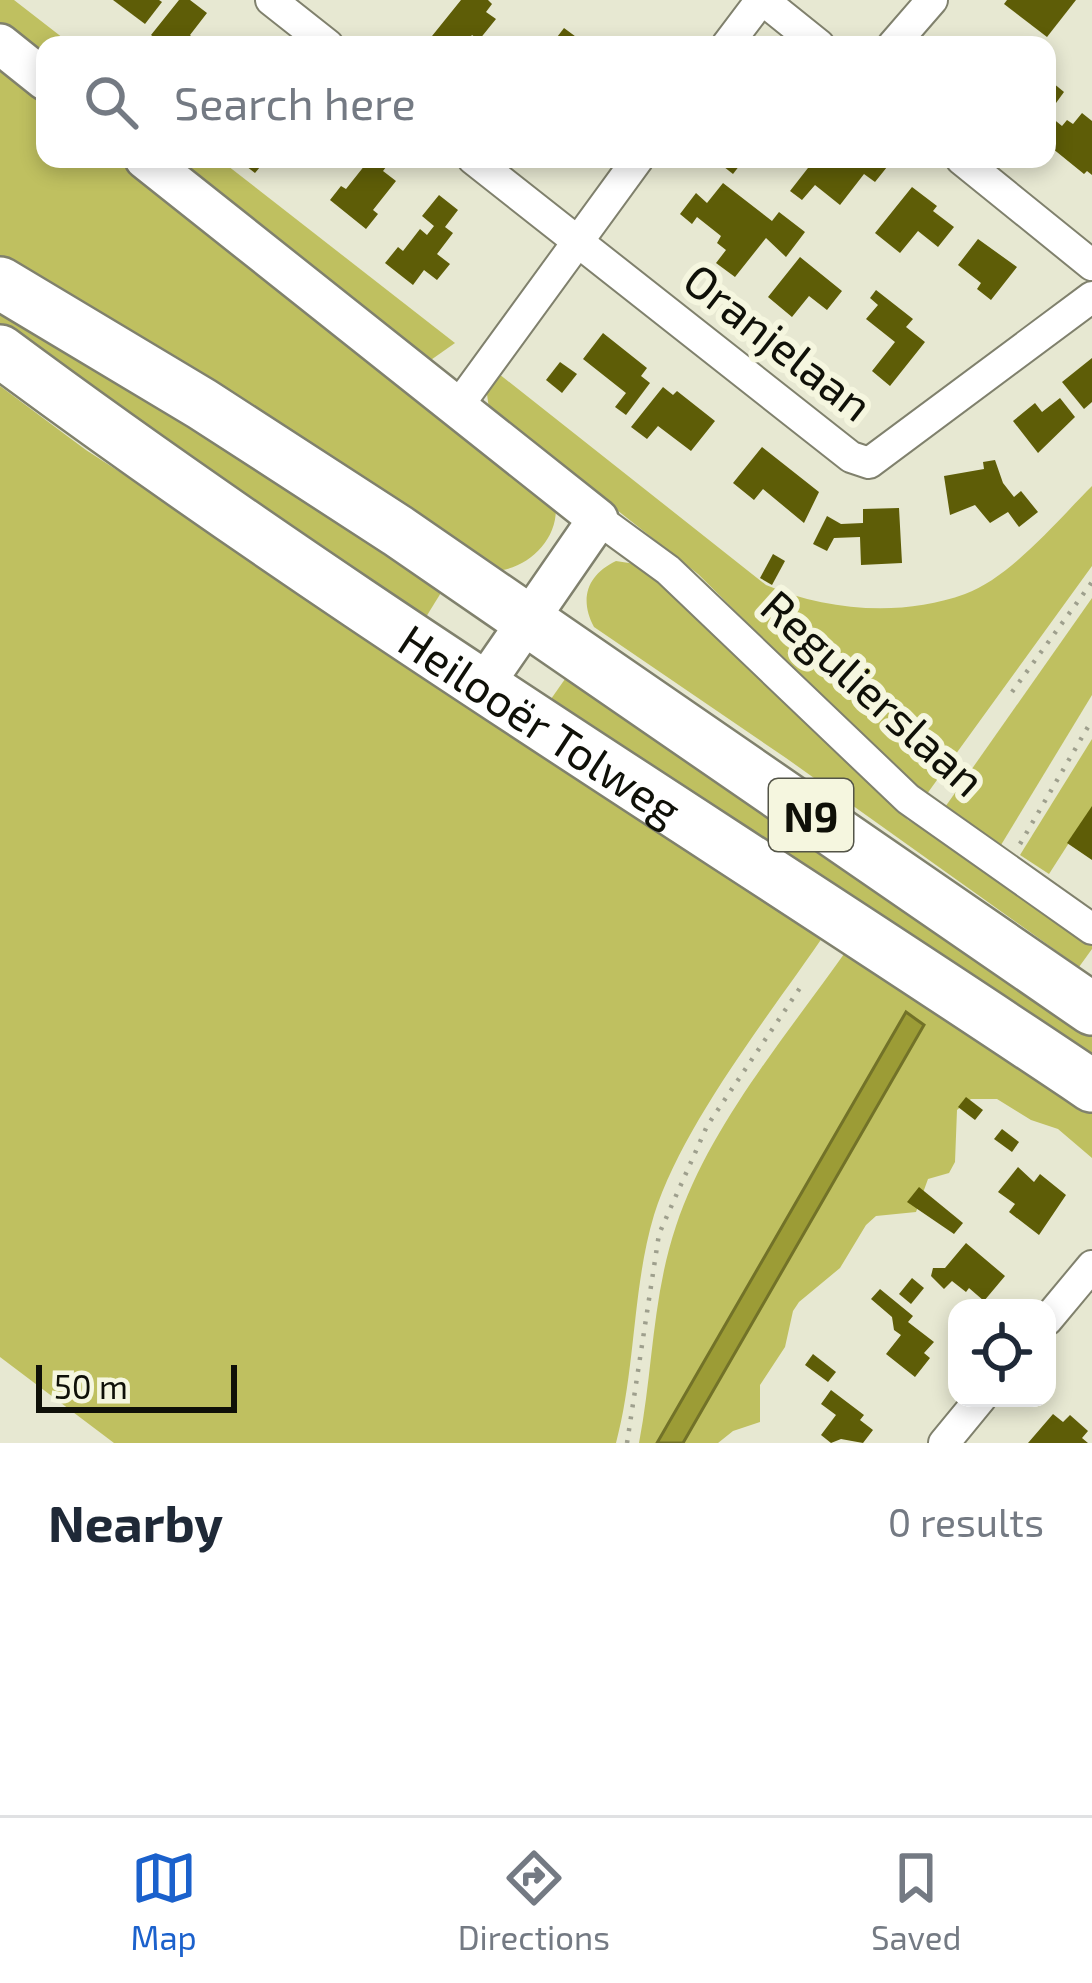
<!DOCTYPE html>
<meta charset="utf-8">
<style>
body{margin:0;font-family:"Exo 2",sans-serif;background:#f2f2f3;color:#1f2937}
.controls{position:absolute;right:36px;bottom:36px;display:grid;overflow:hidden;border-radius:24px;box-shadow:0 6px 18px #0003}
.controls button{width:108px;height:108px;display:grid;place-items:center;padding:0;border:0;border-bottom:3px solid #e0e1e3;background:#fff;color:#1f2937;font:60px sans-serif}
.scale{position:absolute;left:36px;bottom:30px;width:201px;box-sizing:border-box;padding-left:12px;border:6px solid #0f1008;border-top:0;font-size:33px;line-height:42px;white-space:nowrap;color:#0f1008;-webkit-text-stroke:9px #f5f6df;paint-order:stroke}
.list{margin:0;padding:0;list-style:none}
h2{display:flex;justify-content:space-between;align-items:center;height:156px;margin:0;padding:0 48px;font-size:51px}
h2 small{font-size:39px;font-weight:400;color:#747a83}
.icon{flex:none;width:66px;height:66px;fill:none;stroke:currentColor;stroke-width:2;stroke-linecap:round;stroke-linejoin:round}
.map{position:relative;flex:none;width:1092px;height:1443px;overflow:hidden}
.search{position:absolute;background:#fff;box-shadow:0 6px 18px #0003;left:36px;right:36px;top:36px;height:132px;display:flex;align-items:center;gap:30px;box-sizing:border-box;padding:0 42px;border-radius:24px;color:#747a83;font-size:45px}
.sheet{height:372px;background:#fff}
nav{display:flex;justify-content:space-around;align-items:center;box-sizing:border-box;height:168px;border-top:3px solid #e0e1e3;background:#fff;font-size:33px;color:#747a83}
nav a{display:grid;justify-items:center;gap:6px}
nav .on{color:#1b61cc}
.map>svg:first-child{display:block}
.green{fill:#bfc060}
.water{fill:#9c9c36;stroke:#727228;stroke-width:3}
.building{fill:#5e5d07}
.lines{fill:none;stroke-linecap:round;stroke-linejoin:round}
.minor-casing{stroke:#80816d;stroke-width:34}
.tertiary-casing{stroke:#80816d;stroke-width:44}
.trunk-casing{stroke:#80816d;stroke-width:56}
.path{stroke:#9e9f8d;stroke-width:4.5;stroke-dasharray:3 9;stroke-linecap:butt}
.minor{stroke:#fff;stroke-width:30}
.tertiary{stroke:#fff;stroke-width:39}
.trunk{stroke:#fff;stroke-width:51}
.labels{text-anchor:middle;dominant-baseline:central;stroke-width:12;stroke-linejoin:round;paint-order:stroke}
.shield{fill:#f5f6df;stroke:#545548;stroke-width:3}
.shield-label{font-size:42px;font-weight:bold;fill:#0f1008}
.street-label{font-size:45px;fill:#0f1008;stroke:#f5f6df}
</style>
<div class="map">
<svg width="1092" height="1443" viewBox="0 0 1092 1443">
<rect width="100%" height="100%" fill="#e7e8d2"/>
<g class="green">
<path d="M 0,0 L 14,0 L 72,45 L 45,45 L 45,64 L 0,29 Z"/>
<path d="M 0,59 L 45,94 L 45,159 L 128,159 L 555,500 C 562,538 527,571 492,571 L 0,261 Z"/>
<path d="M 167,159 L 219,159 L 455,343 L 428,362 Z"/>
<path d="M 0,302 L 447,583 L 426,617 L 0,326 Z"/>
<path d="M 494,370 L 766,585 C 827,611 902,617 965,594 C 1011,577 1058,520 1092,486 L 1092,566 L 924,798 L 698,574 L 489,409 L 487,394 Z"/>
<path d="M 0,386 L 86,450 L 827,931 C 771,1013 683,1123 654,1215 C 632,1289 636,1368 616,1443 L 114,1443 L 0,1357 Z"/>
<path d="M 616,561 L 648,566 L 908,820 L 1014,884 L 1092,941 L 1092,949 L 1079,967 L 786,758 L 594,627 C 579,599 587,575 616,561 Z"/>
<path d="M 1092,598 L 1092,695 L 1001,845 L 943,810 Z"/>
<path d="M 572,669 L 1092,1029 L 1092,1066 L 544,709 Z"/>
<path d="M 1092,739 L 1092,807 L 1049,874 L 1020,855 Z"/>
<path d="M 849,947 L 1092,1107 L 1092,1158 L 1058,1129 L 1031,1120 L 997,1099 L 971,1099 L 957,1110 L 955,1162 L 949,1173 L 928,1179 L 916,1212 L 876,1216 L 866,1225 L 840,1268 L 799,1302 L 793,1311 L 785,1347 L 760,1385 L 760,1422 L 733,1431 L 718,1443 L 683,1443 L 924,1026 L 905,1013 L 657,1443 L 639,1443 C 653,1371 652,1297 676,1226 C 710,1124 788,1034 849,947 Z"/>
</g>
<path class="water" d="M 906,1012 L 924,1025 L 683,1443 L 657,1443 Z"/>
<g class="building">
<path d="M 113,0 L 159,0 L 162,2 L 145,24 Z"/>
<path d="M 179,0 L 190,0 L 207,13 L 190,35 L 193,38 L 188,45 L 164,45 L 151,35 Z"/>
<path d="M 461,0 L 488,0 L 492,4 L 486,12 L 496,19 L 479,40 L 472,35 L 464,45 L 444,45 L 432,36 Z"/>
<path d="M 1007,0 L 1076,0 L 1047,37 L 1004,4 Z"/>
<path d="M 564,28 L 587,45 L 551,45 Z"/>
<path d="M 1047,78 L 1064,92 L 1056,103 L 1047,96 Z"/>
<path d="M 1082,113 L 1092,121 L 1092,175 L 1087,171 L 1084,174 L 1047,144 L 1047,122 L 1051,117 L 1062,126 L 1067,120 L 1073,124 Z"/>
<path d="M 245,159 L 276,159 L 271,166 L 265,161 L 255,173 L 242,163 Z"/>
<path d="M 358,159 L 392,159 L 383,171 L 396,181 L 373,210 L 378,214 L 366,229 L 330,200 L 341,186 L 346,189 L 365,165 Z"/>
<path d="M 714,159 L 740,159 L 743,161 L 733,174 Z"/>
<path d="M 815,159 L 832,163 L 835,159 L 877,159 L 887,167 L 875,182 L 864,174 L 840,205 L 815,185 L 802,200 L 790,191 Z"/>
<path d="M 723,183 L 772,221 L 779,212 L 805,232 L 786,257 L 766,238 L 735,277 L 716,263 L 726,250 L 717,243 L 721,236 L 697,217 L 692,224 L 680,214 L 696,193 L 707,203 Z"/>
<path d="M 912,187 L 937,206 L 933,211 L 954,227 L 938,247 L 918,231 L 900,253 L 875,233 Z"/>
<path d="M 439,195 L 458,210 L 445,227 L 453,233 L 437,254 L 450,264 L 437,280 L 424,270 L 413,285 L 385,263 L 398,247 L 403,251 L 420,229 L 427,235 L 434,226 L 422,216 Z"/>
<path d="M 978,239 L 1017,267 L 991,300 L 977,289 L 981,283 L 958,265 Z"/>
<path d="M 800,257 L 842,291 L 827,310 L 809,296 L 792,317 L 768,297 Z"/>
<path d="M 876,290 L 913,319 L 906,327 L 925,342 L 890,386 L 872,371 L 895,342 L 866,319 L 878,305 L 870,298 Z"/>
<path d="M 603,333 L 647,368 L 641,376 L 650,383 L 626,415 L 615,407 L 626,393 L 583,359 Z"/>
<path d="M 1092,358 L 1092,402 L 1084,409 L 1062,382 Z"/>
<path d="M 560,362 L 577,374 L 562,393 L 546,380 Z"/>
<path d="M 663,387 L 673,395 L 677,391 L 715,421 L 691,451 L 658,426 L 647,439 L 631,427 Z"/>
<path d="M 1060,398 L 1075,417 L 1038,453 L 1013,421 L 1035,403 L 1042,412 Z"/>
<path d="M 762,447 L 819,492 L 804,523 L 763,489 L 754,500 L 733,483 Z"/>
<path d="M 995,460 L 1003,483 L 1014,497 L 1021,491 L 1038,512 L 1019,527 L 1008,512 L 990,523 L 975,505 L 950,515 L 944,476 L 984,469 L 983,462 Z"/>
<path d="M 899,508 L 902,563 L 861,565 L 860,537 L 834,538 L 827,551 L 813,544 L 827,516 L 841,524 L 863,523 L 863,509 Z"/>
<path d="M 773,554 L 785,561 L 772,585 L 760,578 Z"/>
<path d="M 1092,806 L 1092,860 L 1067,843 Z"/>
<path d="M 966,1097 L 983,1110 L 975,1120 L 958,1107 Z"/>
<path d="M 1002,1129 L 1019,1142 L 1012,1152 L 994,1139 Z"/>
<path d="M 1018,1167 L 1034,1182 L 1040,1174 L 1066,1195 L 1039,1235 L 1009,1212 L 1015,1204 L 998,1192 Z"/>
<path d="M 919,1187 L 963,1223 L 954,1234 L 907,1202 Z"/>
<path d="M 966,1243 L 1005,1276 L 984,1301 L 969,1288 L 966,1292 L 952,1281 L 944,1289 L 931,1276 L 933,1268 L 945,1268 Z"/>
<path d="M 912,1278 L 924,1288 L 911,1304 L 899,1294 Z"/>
<path d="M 880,1289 L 913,1316 L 908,1322 L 934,1342 L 924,1353 L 930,1358 L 915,1377 L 886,1354 L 901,1335 L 894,1330 L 892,1317 L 871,1299 Z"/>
<path d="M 813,1354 L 836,1372 L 828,1382 L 805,1365 Z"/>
<path d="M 831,1390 L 864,1415 L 860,1420 L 873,1430 L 863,1443 L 841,1439 L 831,1443 L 821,1435 L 836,1415 L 821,1404 Z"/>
<path d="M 1053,1414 L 1063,1422 L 1070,1415 L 1088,1431 L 1082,1438 L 1088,1443 L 1028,1443 Z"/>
</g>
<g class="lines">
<defs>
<g id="minor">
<path d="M 271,0 L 328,45"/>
<path d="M 763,0 L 819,45"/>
<path d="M 727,45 L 761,0"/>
<path d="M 893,45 L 932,0"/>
<path d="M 473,159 L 851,457 L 869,463 L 1092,297"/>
<path d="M 961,159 L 1092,265"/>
<path d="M 458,406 L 638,159"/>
<path d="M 598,519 L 668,570 L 908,799 L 1092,929"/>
<path d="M 1047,1320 L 1092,1266"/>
<path d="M 944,1443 L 981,1398"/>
</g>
<g id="tertiary">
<path d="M 0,44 L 45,80"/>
<path d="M 145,159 L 598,519 L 482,687"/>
</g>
<g id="trunk">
<path d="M 0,283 L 202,404 L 398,531 L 1092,1009"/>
<path id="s1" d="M 0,351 C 353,613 728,841 1092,1086"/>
</g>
</defs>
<use href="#minor" class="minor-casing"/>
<use href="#tertiary" class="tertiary-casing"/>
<use href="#trunk" class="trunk-casing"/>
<g class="path">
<path d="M 1012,692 L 1092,582"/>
<path d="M 1020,844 L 1092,720"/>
<path d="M 627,1443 L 659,1234 L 707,1126 L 800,988"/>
</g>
<use href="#minor" class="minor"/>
<use href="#tertiary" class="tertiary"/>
<use href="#trunk" class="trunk"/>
</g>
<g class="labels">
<rect class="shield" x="769" y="779" width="84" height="72" rx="9"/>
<g class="shield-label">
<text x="811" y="815">N9</text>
</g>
<g class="street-label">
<text transform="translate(779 341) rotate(38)">Oranjelaan</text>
<text transform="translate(874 692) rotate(42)">Regulierslaan</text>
<text stroke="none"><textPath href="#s1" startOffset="657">Heilooër Tolweg</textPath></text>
</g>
</g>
</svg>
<div class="controls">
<button><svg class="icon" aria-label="locate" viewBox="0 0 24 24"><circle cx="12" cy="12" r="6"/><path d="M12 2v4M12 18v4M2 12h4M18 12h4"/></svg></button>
</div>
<div class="scale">50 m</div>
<div class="search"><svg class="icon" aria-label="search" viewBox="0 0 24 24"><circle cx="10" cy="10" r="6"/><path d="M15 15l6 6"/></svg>Search here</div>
</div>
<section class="sheet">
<h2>Nearby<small>0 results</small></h2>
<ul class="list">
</ul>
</section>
<nav>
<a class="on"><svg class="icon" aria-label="map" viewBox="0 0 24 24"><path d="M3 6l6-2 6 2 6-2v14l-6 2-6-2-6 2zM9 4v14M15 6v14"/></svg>Map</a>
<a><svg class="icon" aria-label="directions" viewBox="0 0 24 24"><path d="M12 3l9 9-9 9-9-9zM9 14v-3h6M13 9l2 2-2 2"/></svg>Directions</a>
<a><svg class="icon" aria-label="saved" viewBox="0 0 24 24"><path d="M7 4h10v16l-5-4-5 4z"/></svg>Saved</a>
</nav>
